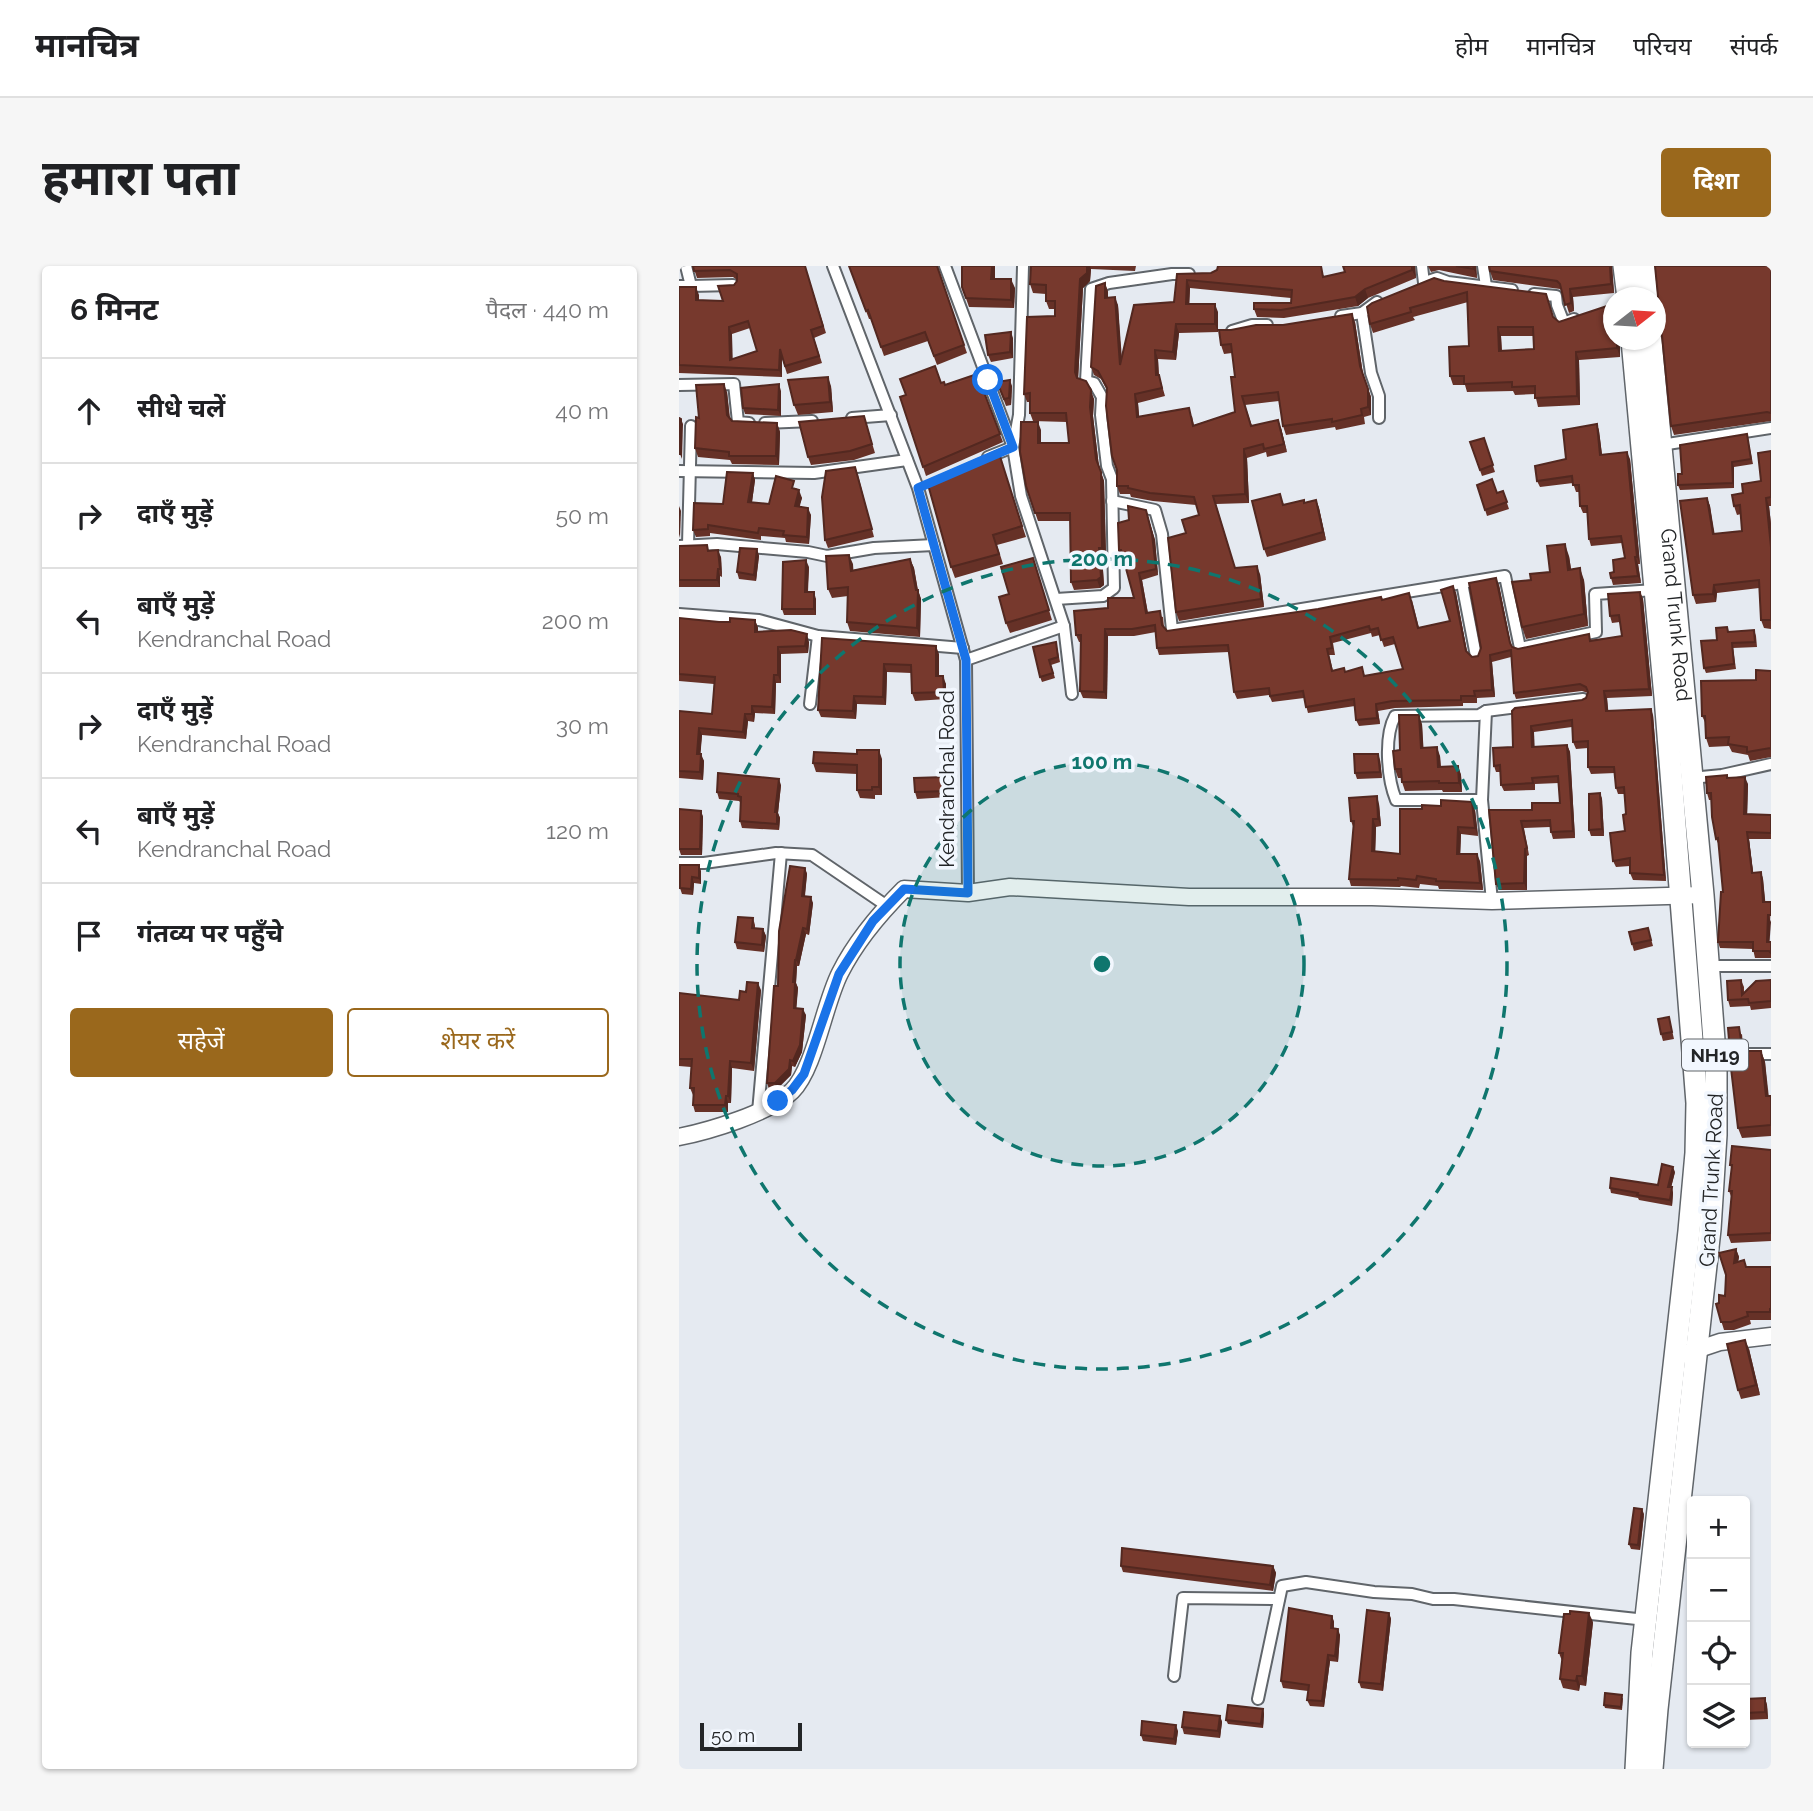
<!DOCTYPE html>
<html lang="hi">
<meta charset="utf-8">
<style>
body{margin:0;font-family:Raleway,"Noto Sans Devanagari",sans-serif;background:#f6f6f6;color:#202124}
.controls{position:absolute;right:21px;bottom:21px;display:grid;overflow:hidden;border-radius:7px;box-shadow:0 2px 5px #0004}
.controls button{width:63px;height:63px;display:grid;place-items:center;padding:0;border:0;border-bottom:2px solid #e0e0e0;background:#fff;color:#202124;font:35px sans-serif}
.compass{position:absolute;left:924px;top:21px;width:63px;height:63px;border-radius:50%;background:#fff;box-shadow:0 2px 5px #0004;rotate:73deg}
.scale{position:absolute;left:21px;bottom:18px;width:102px;box-sizing:border-box;padding-left:7px;border:4px solid #232527;border-top:0;font-size:19px;line-height:24px;white-space:nowrap;color:#232527;-webkit-text-stroke:5px #f2f7fe;paint-order:stroke}
.stop{position:absolute;width:21px;height:21px;margin:-16px;border:5px solid #1a73e8;border-radius:50%;background:#fff}
.stop.end{background:#1a73e8;border-color:#fff;box-shadow:0 2px 7px #0008}
.list{margin:0;padding:0;list-style:none}
h2{display:flex;justify-content:space-between;align-items:center;height:91px;margin:0;padding:0 28px;font-size:30px}
h2 small{font-size:23px;font-weight:400;color:#757577}
.list li{display:grid;grid-template-columns:46px 1fr auto;gap:21px;align-items:center;box-sizing:border-box;height:105px;padding:0 28px;border-top:2px solid #e0e0e0}
.list b{display:block;font-size:26px;white-space:nowrap}
.list p{margin:0;font-size:23px;white-space:nowrap;color:#757577}
.list em{font-size:23px;font-style:normal;color:#757577}
.actions{display:flex;gap:14px;padding:21px 28px}
.actions a{flex:1;padding:16px 0;border:2px solid #9a681c;border-radius:7px;text-align:center;font-size:24px;color:#9a681c}
.actions .main{background:#9a681c;color:#fff}
.icon{flex:none;width:38px;height:38px;fill:none;stroke:currentColor;stroke-width:2;stroke-linecap:round;stroke-linejoin:round}
.map{position:relative;flex:none;width:1092px;height:1503px;overflow:hidden;border-radius:7px}
header{display:flex;align-items:center;gap:42px;box-sizing:border-box;height:98px;padding:0 35px;background:#fff;border-bottom:2px solid #e0e0e0}
header strong{font-size:33px}
nav{display:flex;gap:38px;margin-inline-start:auto;font-size:24px}
.intro{display:flex;align-items:center;justify-content:space-between;box-sizing:border-box;height:168px;padding:0 42px}
h1{margin:0;font-size:49px}
.button{padding:18px 32px;border-radius:7px;background:#9a681c;color:#fff;font-size:24px;font-weight:700}
main{display:flex;gap:42px;padding:0 42px}
aside{flex:1;background:#fff;border-radius:7px;box-shadow:0 2px 5px #0004}
.map>svg:first-child{display:block}
.lines{fill:none;stroke-linecap:round;stroke-linejoin:round}
.street-casing{stroke:#60656a;stroke-width:14}
.secondary-casing{stroke:#60656a;stroke-width:19}
.highway-casing{stroke:#60656a;stroke-width:24}
.street{stroke:#fff;stroke-width:10}
.secondary{stroke:#fff;stroke-width:16}
.highway{stroke:#fff;stroke-width:21}
.wall{fill:#663127;fill-rule:evenodd}
.shaded-wall{fill:#532820}
.building{fill:#77392d;stroke:#532820;stroke-width:2;fill-rule:evenodd}
.route{stroke:#1a73e8;stroke-width:9}
.ring{fill:none;stroke:#0f766e;stroke-width:3.5;stroke-dasharray:12 9}
.labels{text-anchor:middle;dominant-baseline:central;stroke-width:7;stroke-linejoin:round;paint-order:stroke}
.shield{fill:#f2f7fe;stroke:#616468;stroke-width:2}
.shield-label{font-size:19px;font-weight:bold;fill:#232527}
.street-label{font-size:21px;fill:#232527;stroke:#f2f7fe}
.centre{fill:#0f766e;stroke:#f2f7fe;stroke-width:3.5}
.ring-label{font-size:21px;text-anchor:middle;font-weight:bold;fill:#0f766e;stroke:#f2f7fe;stroke-width:7;stroke-linejoin:round;paint-order:stroke}
</style>
<header>
<strong>मानचित्र</strong>
<nav><a>होम</a><a>मानचित्र</a><a>परिचय</a><a>संपर्क</a></nav>
</header>
<div class="intro"><h1>हमारा पता</h1><a class="button">दिशा</a></div>
<main>
<aside>
<h2>6 मिनट<small>पैदल · 440 m</small></h2>
<ul class="list">
<li><svg class="icon" aria-label="ahead" viewBox="0 0 24 24"><path d="M12 20V5M6 11l6-6 6 6"/></svg><div><b>सीधे चलें</b></div><em>40 m</em></li>
<li><svg class="icon" aria-label="right" viewBox="0 0 24 24"><path d="M7 20v-9h11M14 6l5 5-5 5"/></svg><div><b>दाएँ मुड़ें</b></div><em>50 m</em></li>
<li><svg class="icon" aria-label="left" viewBox="0 0 24 24"><path d="M17 20v-9H6M10 6l-5 5 5 5"/></svg><div><b>बाएँ मुड़ें</b><p>Kendranchal Road</p></div><em>200 m</em></li>
<li><svg class="icon" aria-label="right" viewBox="0 0 24 24"><path d="M7 20v-9h11M14 6l5 5-5 5"/></svg><div><b>दाएँ मुड़ें</b><p>Kendranchal Road</p></div><em>30 m</em></li>
<li><svg class="icon" aria-label="left" viewBox="0 0 24 24"><path d="M17 20v-9H6M10 6l-5 5 5 5"/></svg><div><b>बाएँ मुड़ें</b><p>Kendranchal Road</p></div><em>120 m</em></li>
<li><svg class="icon" aria-label="arrive" viewBox="0 0 24 24"><path d="M6 21V4h12l-3 4 3 4H6"/></svg><div><b>गंतव्य पर पहुँचे</b></div></li>
</ul>
<div class="actions"><a class="main">सहेजें</a><a>शेयर करें</a></div>
</aside>
<div class="map">
<svg width="1092" height="1503" viewBox="0 0 1092 1503">
<rect width="100%" height="100%" fill="#e5eaf1"/>
<g class="lines">
<defs>
<g id="street">
<path d="M 154,0 L 239,222 L 287,394 L 289,627"/>
<path d="M 266,0 L 334,181 L 342,230 L 385,360 L 393,428"/>
<path d="M 743,0 L 745,17"/>
<path d="M 804,0 L 807,20"/>
<path d="M 746,16 L 758,12 L 769,16 L 833,24"/>
<path d="M 0,20 L 12,20 L 7,0"/>
<path d="M 12,20 L 54,19"/>
<path d="M 855,28 L 877,30 L 878,39 L 885,57 L 895,53"/>
<path d="M 683,47 L 692,107 L 700,130 L 700,152"/>
<path d="M 662,50 L 683,47 L 698,36"/>
<path d="M 553,65 L 573,59 L 588,59"/>
<path d="M 0,119 L 55,118 L 59,156 L 70,157"/>
<path d="M 173,152 L 212,149"/>
<path d="M 86,157 L 133,155"/>
<path d="M 982,179 L 1092,162"/>
<path d="M 309,191 L 334,181 L 340,149 L 344,0"/>
<path d="M 0,205 L 135,207 L 228,194"/>
<path d="M 433,235 L 476,244 L 483,268 L 493,364 L 826,310 L 841,382 L 917,366 L 916,328 L 976,324"/>
<path d="M 9,279 L 12,160"/>
<path d="M 0,280 L 38,278 L 129,286 L 148,290 L 195,282 L 255,279"/>
<path d="M 783,317 L 797,390"/>
<path d="M 377,333 L 424,330 L 435,322 L 433,213 L 428,200 L 422,149 L 423,131 L 415,117 L 407,115 L 412,23 L 430,17 L 493,8 L 510,8"/>
<path d="M 0,348 L 80,354 L 139,370 L 284,382"/>
<path d="M 287,394 L 385,360"/>
<path d="M 131,438 L 139,370"/>
<path d="M 1012,512 L 1043,509 L 1092,498"/>
<path d="M 803,534 L 807,445"/>
<path d="M 0,597 L 25,597 L 97,587 L 133,589 L 208,640"/>
<path d="M 813,635 L 803,534 L 717,534 C 708,512 705,470 716,450 L 800,449 L 807,445 L 904,433"/>
<path d="M 1028,700 L 1092,700"/>
<path d="M 1036,788 L 1092,788"/>
<path d="M 79,846 L 102,587"/>
<path d="M 495,1410 L 504,1332 L 600,1333"/>
<path d="M 579,1433 L 603,1320 L 627,1316 L 695,1326 L 733,1328 L 754,1333 L 775,1333 L 967,1354"/>
</g>
<g id="secondary">
<path d="M 0,871 C 30,865 91,847 113,825 C 136,802 145,738 161,707 C 177,675 200,648 225,623 L 289,627 L 331,621 L 510,631 L 693,631 L 813,635 L 1024,629"/>
<path d="M 1008,1087 L 1041,1076 L 1092,1070"/>
</g>
<g id="highway">
<path d="M 945,0 L 949,32"/>
<path d="M 965,0 L 968,32"/>
<path d="M 953,74 L 986,431 L 1018,837 L 1017,887 L 1010,965 L 963,1387 L 957,1503"/>
<path id="s1" d="M 972,74 L 1024,629 L 1037,801 L 1037,869 L 1031,963 L 978,1443 L 973,1503"/>
</g>
</defs>
<use href="#street" class="street-casing"/>
<use href="#secondary" class="secondary-casing"/>
<use href="#highway" class="highway-casing"/>
<use href="#street" class="street"/>
<use href="#secondary" class="secondary"/>
<use href="#highway" class="highway"/>
</g>
<g class="wall">
<path d="M 14,0 L 126,0 L 147,67 L 135,72 L 143,97 L 108,108 L 103,92 L 103,111 L 0,107 L 0,21 L 20,29 L 20,34 L 44,35 L 58,14 L 54,11 L 18,12 ZM 71,62 L 78,85 L 53,93 L 53,68 Z"/>
<path d="M 170,0 L 259,3 L 288,87 L 258,99 L 249,75 L 205,90 L 192,53 L 190,53 Z"/>
<path d="M 352,0 L 457,0 L 456,5 L 412,3 L 411,15 L 404,22 L 399,112 L 415,133 L 414,150 L 420,201 L 425,215 L 427,290 L 423,290 L 425,319 L 421,322 L 395,324 L 392,316 L 391,255 L 359,255 L 347,220 L 362,164 L 362,177 L 390,177 L 388,156 L 354,155 L 351,147 L 351,136 L 348,136 L 345,128 L 376,50 L 376,43 L 370,43 L 367,35 L 367,28 L 354,27 L 351,18 Z"/>
<path d="M 664,0 L 736,0 L 737,12 L 689,32 L 679,40 L 605,52 L 578,51 L 575,43 L 612,37 L 612,32 L 511,22 L 510,38 L 539,46 L 539,66 L 500,67 L 497,94 L 479,93 L 480,109 L 486,130 L 459,137 L 460,151 L 513,150 L 515,159 L 556,146 L 556,111 L 553,87 L 545,88 L 542,79 L 552,64 L 604,59 L 676,56 L 684,108 L 692,131 L 692,149 L 685,151 L 686,158 L 657,164 L 656,161 L 607,169 L 604,160 L 600,135 L 566,139 L 573,160 L 602,162 L 608,186 L 588,191 L 587,186 L 568,192 L 570,237 L 537,238 L 556,302 L 581,308 L 585,341 L 500,355 L 497,346 L 507,267 L 520,249 L 517,239 L 474,235 L 452,231 L 451,228 L 441,228 L 438,220 L 438,204 L 428,124 L 422,113 L 415,109 L 412,101 L 426,17 L 429,26 L 429,31 L 439,39 L 442,91 L 495,36 L 498,8 L 532,7 L 538,4 L 646,11 L 666,6 Z"/>
<path d="M 749,0 L 797,0 L 798,12 L 760,4 L 752,6 Z"/>
<path d="M 933,0 L 935,27 L 894,31 L 895,45 L 890,47 L 883,25 L 881,23 L 814,14 L 811,5 Z"/>
<path d="M 1092,0 L 1092,155 L 995,169 L 992,160 Z"/>
<path d="M 755,12 L 875,51 L 880,56 L 941,74 L 941,91 L 900,94 L 901,139 L 859,141 L 856,128 L 836,129 L 834,125 L 788,126 L 786,119 L 774,119 L 771,110 L 790,80 L 789,36 L 734,51 L 736,54 L 694,67 L 691,58 ZM 822,70 L 855,70 L 855,83 L 823,85 Z"/>
<path d="M 316,13 L 336,22 L 335,42 L 290,41 L 283,21 Z"/>
<path d="M 334,72 L 334,92 L 312,96 L 309,89 Z"/>
<path d="M 298,108 L 324,176 L 247,210 L 221,131 L 262,117 L 266,119 Z"/>
<path d="M 318,116 L 333,120 L 332,139 L 327,140 Z"/>
<path d="M 152,120 L 154,146 L 119,149 L 115,139 Z"/>
<path d="M 102,125 L 102,150 L 66,148 L 64,142 Z"/>
<path d="M 48,126 L 51,152 L 53,155 L 98,157 L 101,166 L 100,199 L 53,198 L 51,194 L 19,191 L 16,182 L 20,152 Z"/>
<path d="M 185,150 L 196,187 L 175,194 L 132,199 L 129,191 Z"/>
<path d="M 918,158 L 920,165 L 923,189 L 951,193 L 961,298 L 959,298 L 962,317 L 934,319 L 932,312 L 946,292 L 943,277 L 912,280 L 910,273 L 908,247 L 904,247 L 901,240 L 900,226 L 897,226 L 894,217 L 861,221 L 858,215 L 887,193 Z"/>
<path d="M 1068,168 L 1074,198 L 1055,201 L 1055,222 L 1001,224 L 999,219 L 1003,208 Z"/>
<path d="M 805,172 L 816,206 L 803,210 L 791,176 Z"/>
<path d="M 1092,185 L 1092,240 L 1090,240 L 1092,258 L 1092,363 L 1085,362 L 1082,354 L 1080,322 L 1038,327 L 1037,336 L 1017,338 L 1014,329 L 1028,232 L 1031,240 L 1035,268 L 1063,265 L 1062,248 L 1058,249 L 1055,240 L 1064,227 L 1082,215 Z"/>
<path d="M 322,195 L 347,271 L 318,279 L 324,298 L 276,312 L 272,301 Z"/>
<path d="M 74,207 L 76,214 L 73,236 L 90,238 L 118,222 L 117,224 L 123,232 L 120,240 L 132,249 L 130,278 L 107,276 L 106,272 L 82,270 L 82,274 L 31,267 L 31,270 L 17,271 L 14,264 L 44,238 Z"/>
<path d="M 179,209 L 195,271 L 149,282 L 146,274 Z"/>
<path d="M 798,219 L 818,227 L 824,225 L 830,243 L 808,250 Z"/>
<path d="M 637,234 L 640,242 L 647,274 L 588,291 L 585,283 L 605,239 L 626,237 Z"/>
<path d="M 467,244 L 476,274 L 479,309 L 463,314 L 469,347 L 484,351 L 485,361 L 488,365 L 703,334 L 733,334 L 740,362 L 771,355 L 774,320 L 777,327 L 788,386 L 793,391 L 799,390 L 802,382 L 820,319 L 832,380 L 839,383 L 943,370 L 941,356 L 933,357 L 931,350 L 961,326 L 964,333 L 973,430 L 928,432 L 929,445 L 974,449 L 987,615 L 954,614 L 951,607 L 951,600 L 937,601 L 934,595 L 946,565 L 947,548 L 946,528 L 939,528 L 937,522 L 936,507 L 912,508 L 909,501 L 909,482 L 897,483 L 894,476 L 893,461 L 855,466 L 855,481 L 888,479 L 891,486 L 896,572 L 874,573 L 872,566 L 871,561 L 845,562 L 850,589 L 848,590 L 848,624 L 820,624 L 817,618 L 810,544 L 853,544 L 881,537 L 880,517 L 856,518 L 856,524 L 825,525 L 822,519 L 822,506 L 817,506 L 815,500 L 834,481 L 833,445 L 903,434 L 907,432 L 909,427 L 903,425 L 837,433 L 835,427 L 832,391 L 813,396 L 816,431 L 798,432 L 798,437 L 784,437 L 784,440 L 716,442 L 699,445 L 701,458 L 680,460 L 677,454 L 676,440 L 629,447 L 625,432 L 593,436 L 590,429 L 558,433 L 555,426 L 550,386 L 480,389 L 478,382 L 477,366 L 455,370 L 429,370 L 428,433 L 404,432 L 401,425 L 402,376 L 400,376 L 397,369 L 429,342 L 455,332 L 444,290 L 442,290 L 440,284 L 450,254 ZM 692,367 L 693,371 L 701,369 L 705,381 L 716,378 L 724,403 L 686,410 L 654,405 L 650,389 L 656,389 L 654,377 Z"/>
<path d="M 0,280 L 30,285 L 42,291 L 43,311 L 41,310 L 41,321 L 0,321 Z"/>
<path d="M 78,283 L 80,290 L 77,315 L 60,313 L 58,306 Z"/>
<path d="M 890,290 L 892,303 L 905,314 L 909,360 L 847,373 L 843,361 L 852,314 L 871,306 Z"/>
<path d="M 354,292 L 373,354 L 331,367 L 327,357 L 330,328 Z"/>
<path d="M 231,293 L 235,302 L 239,324 L 242,333 L 241,371 L 171,365 L 168,356 L 169,330 L 153,332 L 149,323 L 174,298 L 174,304 Z"/>
<path d="M 130,301 L 129,326 L 137,333 L 137,349 L 105,349 L 103,343 Z"/>
<path d="M 0,352 L 40,356 L 76,354 L 79,362 L 79,366 L 130,376 L 129,387 L 102,388 L 102,417 L 97,417 L 96,448 L 76,447 L 75,456 L 69,455 L 67,473 L 23,469 L 21,488 L 25,495 L 24,514 L 0,512 L 0,445 L 33,448 L 35,418 L 0,415 Z"/>
<path d="M 1075,364 L 1077,370 L 1078,381 L 1054,382 L 1057,403 L 1027,407 L 1025,402 L 1038,374 L 1050,366 Z"/>
<path d="M 143,372 L 260,388 L 260,410 L 267,418 L 267,433 L 236,435 L 233,427 L 232,407 L 208,406 L 207,439 L 178,438 L 177,453 L 142,451 L 139,444 Z"/>
<path d="M 377,376 L 381,396 L 372,399 L 376,412 L 363,416 L 361,411 Z"/>
<path d="M 1092,405 L 1092,491 L 1071,495 L 1069,489 L 1053,486 L 1050,480 L 1030,481 L 1027,472 L 1027,458 L 1023,450 Z"/>
<path d="M 743,458 L 744,481 L 761,490 L 762,501 L 779,500 L 782,509 L 783,526 L 764,526 L 763,524 L 726,525 L 723,516 L 723,512 L 719,512 L 716,503 L 721,484 Z"/>
<path d="M 203,493 L 203,529 L 196,529 L 196,533 L 181,532 L 178,524 L 178,508 L 137,506 L 134,497 Z"/>
<path d="M 701,494 L 703,512 L 678,513 L 676,507 Z"/>
<path d="M 1048,509 L 1050,512 L 1069,518 L 1068,548 L 1092,549 L 1092,573 L 1070,573 L 1074,606 L 1082,606 L 1084,613 L 1086,636 L 1092,636 L 1090,676 L 1092,676 L 1092,692 L 1076,692 L 1074,683 L 1041,682 L 1039,676 L 1044,626 L 1040,579 L 1037,573 L 1033,534 L 1030,534 L 1028,527 Z"/>
<path d="M 268,517 L 269,531 L 238,533 L 236,526 Z"/>
<path d="M 102,519 L 99,547 L 101,552 L 100,564 L 63,562 L 61,555 L 62,537 L 60,535 L 40,533 L 38,526 Z"/>
<path d="M 921,527 L 923,533 L 925,570 L 912,570 L 910,564 Z"/>
<path d="M 700,538 L 702,560 L 697,561 L 696,586 L 721,588 L 796,544 L 799,570 L 782,568 L 781,588 L 801,595 L 804,624 L 760,623 L 759,620 L 741,618 L 740,622 L 722,620 L 721,621 L 672,620 L 670,613 L 675,563 L 672,555 Z"/>
<path d="M 22,545 L 24,551 L 23,589 L 2,589 L 0,583 Z"/>
<path d="M 1,599 L 22,605 L 22,618 L 15,617 L 14,629 L 3,628 L 1,622 Z"/>
<path d="M 126,602 L 128,608 L 126,630 L 134,637 L 130,669 L 127,668 L 120,700 L 118,700 L 117,717 L 119,722 L 117,742 L 127,749 L 123,786 L 116,801 L 113,800 L 112,809 L 98,823 L 90,823 L 88,817 L 99,720 Z"/>
<path d="M 74,652 L 76,659 L 76,662 L 84,663 L 87,670 L 85,686 L 58,683 L 56,676 Z"/>
<path d="M 969,662 L 974,680 L 955,685 L 953,678 Z"/>
<path d="M 1062,714 L 1065,721 L 1065,727 L 1092,714 L 1092,742 L 1072,744 L 1071,740 L 1051,741 L 1049,734 Z"/>
<path d="M 82,724 L 75,805 L 53,802 L 52,837 L 49,837 L 49,846 L 16,846 L 14,839 L 14,829 L 11,822 L 12,801 L 0,800 L 0,727 L 60,734 L 67,726 Z"/>
<path d="M 990,751 L 995,773 L 984,775 L 982,768 Z"/>
<path d="M 1063,768 L 1064,780 L 1052,780 L 1050,774 Z"/>
<path d="M 1082,785 L 1086,796 L 1089,830 L 1092,830 L 1092,870 L 1063,872 L 1059,862 Z"/>
<path d="M 1092,884 L 1092,975 L 1052,977 L 1049,969 L 1053,933 L 1050,925 L 1053,903 L 1051,899 Z"/>
<path d="M 996,906 L 992,921 L 994,927 L 993,940 L 960,934 L 959,932 L 932,927 L 931,922 L 979,919 Z"/>
<path d="M 1057,983 L 1060,991 L 1059,996 L 1065,994 L 1067,1001 L 1092,1001 L 1092,1054 L 1071,1054 L 1072,1058 L 1055,1064 L 1045,1064 L 1037,1038 L 1040,1037 L 1046,1030 Z"/>
<path d="M 1070,1083 L 1081,1129 L 1062,1133 L 1059,1124 Z"/>
<path d="M 965,1248 L 961,1284 L 952,1283 L 950,1278 Z"/>
<path d="M 442,1300 L 594,1300 L 597,1307 L 594,1325 L 444,1306 Z"/>
<path d="M 710,1347 L 712,1353 L 704,1425 L 682,1422 L 680,1416 Z"/>
<path d="M 653,1350 L 655,1356 L 655,1362 L 661,1369 L 659,1396 L 651,1395 L 645,1441 L 631,1440 L 628,1434 L 629,1425 L 604,1422 L 602,1415 Z"/>
<path d="M 914,1356 L 907,1420 L 901,1419 L 900,1425 L 884,1422 L 881,1413 L 883,1395 L 880,1387 Z"/>
<path d="M 944,1432 L 943,1444 L 926,1442 L 925,1439 Z"/>
<path d="M 1086,1432 L 1088,1439 L 1089,1453 L 1066,1454 L 1066,1433 Z"/>
<path d="M 584,1443 L 585,1448 L 584,1462 L 549,1458 L 547,1454 Z"/>
<path d="M 541,1450 L 543,1456 L 541,1472 L 505,1468 L 503,1461 Z"/>
<path d="M 499,1465 L 497,1479 L 464,1475 L 462,1469 Z"/>
</g>
<g class="shaded-wall">
<path d="M 313,0 L 316,0 L 316,21 L 312,13 Z"/>
<path d="M 408,0 L 411,0 L 412,3 L 411,15 L 404,22 L 399,115 L 396,106 L 401,13 Z"/>
<path d="M 733,0 L 736,0 L 737,12 L 733,4 Z"/>
<path d="M 794,0 L 797,0 L 798,12 Z"/>
<path d="M 931,0 L 933,0 L 935,27 L 932,18 Z"/>
<path d="M 332,13 L 336,22 L 335,42 L 332,34 Z"/>
<path d="M 508,14 L 511,22 L 510,46 L 507,38 Z"/>
<path d="M 426,17 L 429,26 L 429,40 L 426,32 Z"/>
<path d="M 17,21 L 20,29 L 19,42 L 17,34 Z"/>
<path d="M 686,23 L 689,32 L 679,40 L 676,31 Z"/>
<path d="M 891,23 L 894,31 L 895,45 L 892,37 Z"/>
<path d="M 436,31 L 439,39 L 444,107 L 441,99 Z"/>
<path d="M 536,38 L 539,46 L 539,66 L 536,58 Z"/>
<path d="M 673,48 L 676,56 L 684,108 L 692,131 L 692,149 L 689,141 L 681,100 Z"/>
<path d="M 497,58 L 500,67 L 497,94 L 494,86 Z"/>
<path d="M 50,61 L 53,68 L 54,102 L 51,94 Z"/>
<path d="M 819,61 L 822,70 L 823,94 L 820,85 Z"/>
<path d="M 332,66 L 334,72 L 334,92 L 331,86 Z"/>
<path d="M 938,74 L 941,74 L 941,91 L 938,82 Z"/>
<path d="M 101,83 L 103,90 L 103,111 L 100,104 Z"/>
<path d="M 476,84 L 479,93 L 480,118 L 477,109 Z"/>
<path d="M 897,86 L 900,94 L 901,139 L 898,130 Z"/>
<path d="M 149,111 L 152,120 L 154,146 L 151,136 Z"/>
<path d="M 331,114 L 333,120 L 332,139 L 330,132 Z"/>
<path d="M 45,118 L 48,126 L 51,157 L 48,149 Z"/>
<path d="M 100,118 L 102,125 L 102,150 L 99,144 Z"/>
<path d="M 412,124 L 415,133 L 414,150 L 420,201 L 417,193 L 411,141 Z"/>
<path d="M 456,128 L 459,137 L 461,160 L 458,151 Z"/>
<path d="M 2,153 L 4,158 L 3,193 L 1,188 Z"/>
<path d="M 599,154 L 602,162 L 608,186 L 605,178 Z"/>
<path d="M 359,156 L 362,164 L 362,185 L 359,177 Z"/>
<path d="M 98,157 L 101,166 L 100,199 L 97,190 Z"/>
<path d="M 918,158 L 920,165 L 924,196 L 921,189 Z"/>
<path d="M 565,183 L 568,192 L 570,237 L 566,228 Z"/>
<path d="M 948,186 L 951,193 L 961,298 L 958,291 Z"/>
<path d="M 1053,196 L 1055,201 L 1055,222 L 1054,217 Z"/>
<path d="M 422,206 L 425,215 L 427,290 L 423,282 Z"/>
<path d="M 74,207 L 76,214 L 72,243 L 69,236 Z"/>
<path d="M 120,224 L 123,232 L 119,247 L 116,240 Z"/>
<path d="M 1028,232 L 1031,240 L 1037,276 L 1034,268 Z"/>
<path d="M 1087,232 L 1090,240 L 1092,258 L 1092,281 Z"/>
<path d="M 637,234 L 640,242 L 647,274 L 644,266 Z"/>
<path d="M 0,240 L 2,245 L 1,272 L 0,268 Z"/>
<path d="M 129,242 L 132,249 L 130,278 L 128,271 Z"/>
<path d="M 467,244 L 476,274 L 479,309 L 477,303 Z"/>
<path d="M 886,278 L 890,290 L 894,316 L 889,304 Z"/>
<path d="M 420,282 L 423,290 L 425,319 L 421,322 L 418,314 Z"/>
<path d="M 78,283 L 80,290 L 77,315 L 75,309 Z"/>
<path d="M 39,284 L 42,291 L 43,311 L 41,303 Z"/>
<path d="M 170,289 L 174,298 L 175,314 L 172,305 Z"/>
<path d="M 956,291 L 959,298 L 962,317 L 959,310 Z"/>
<path d="M 231,293 L 235,302 L 239,326 L 239,324 L 242,333 L 241,371 L 238,362 L 237,324 Z"/>
<path d="M 127,294 L 130,301 L 128,333 L 126,326 Z"/>
<path d="M 578,300 L 581,308 L 585,341 L 582,333 Z"/>
<path d="M 901,302 L 905,314 L 909,360 L 905,348 Z"/>
<path d="M 39,303 L 41,310 L 41,321 L 38,314 Z"/>
<path d="M 460,307 L 463,314 L 470,354 L 467,347 Z"/>
<path d="M 817,312 L 820,319 L 833,384 L 831,377 Z"/>
<path d="M 1035,319 L 1038,327 L 1037,336 L 1034,328 Z"/>
<path d="M 774,320 L 777,327 L 789,391 L 787,385 Z"/>
<path d="M 135,326 L 137,333 L 137,349 L 135,343 Z"/>
<path d="M 961,326 L 964,333 L 973,430 L 970,423 Z"/>
<path d="M 76,354 L 79,362 L 78,374 L 76,366 Z"/>
<path d="M 426,363 L 429,370 L 428,433 L 425,426 Z"/>
<path d="M 128,368 L 130,376 L 129,387 L 126,380 Z"/>
<path d="M 257,380 L 260,388 L 260,418 L 257,410 Z"/>
<path d="M 99,381 L 102,388 L 102,417 L 99,409 Z"/>
<path d="M 811,389 L 813,396 L 816,431 L 813,424 Z"/>
<path d="M 205,398 L 208,406 L 207,439 L 204,431 Z"/>
<path d="M 95,409 L 97,417 L 96,448 L 93,441 Z"/>
<path d="M 264,410 L 267,418 L 267,433 L 265,426 Z"/>
<path d="M 925,425 L 928,432 L 930,452 L 927,445 Z"/>
<path d="M 175,430 L 178,438 L 177,453 L 174,445 Z"/>
<path d="M 697,438 L 699,445 L 701,458 L 698,452 Z"/>
<path d="M 73,440 L 76,447 L 75,456 L 73,448 Z"/>
<path d="M 972,443 L 974,449 L 987,615 L 985,609 Z"/>
<path d="M 66,448 L 69,455 L 67,473 L 64,466 Z"/>
<path d="M 740,449 L 743,458 L 745,490 L 742,482 Z"/>
<path d="M 852,460 L 855,466 L 856,488 L 853,481 Z"/>
<path d="M 20,462 L 23,469 L 21,495 L 18,488 Z"/>
<path d="M 888,479 L 891,486 L 896,572 L 894,565 Z"/>
<path d="M 758,481 L 761,490 L 762,510 L 759,501 Z"/>
<path d="M 200,484 L 203,493 L 203,529 L 200,521 Z"/>
<path d="M 22,488 L 25,495 L 24,514 L 21,506 Z"/>
<path d="M 699,488 L 701,494 L 703,512 L 701,506 Z"/>
<path d="M 779,500 L 782,509 L 783,526 L 780,517 Z"/>
<path d="M 266,511 L 268,517 L 269,531 L 267,525 Z"/>
<path d="M 1066,511 L 1069,518 L 1068,555 L 1065,548 Z"/>
<path d="M 100,513 L 102,519 L 99,547 L 101,552 L 100,564 L 96,546 Z"/>
<path d="M 921,527 L 923,533 L 925,570 L 923,563 Z"/>
<path d="M 698,530 L 700,538 L 702,560 L 699,553 Z"/>
<path d="M 793,536 L 796,544 L 799,570 L 796,562 Z"/>
<path d="M 22,545 L 24,551 L 23,589 L 21,583 Z"/>
<path d="M 694,553 L 697,561 L 696,593 L 693,585 Z"/>
<path d="M 779,561 L 782,568 L 781,595 L 778,588 Z"/>
<path d="M 1068,566 L 1070,573 L 1075,613 L 1073,607 Z"/>
<path d="M 846,583 L 848,590 L 848,624 L 845,617 Z"/>
<path d="M 798,588 L 801,595 L 804,624 L 801,617 Z"/>
<path d="M 20,599 L 22,605 L 22,618 L 20,612 Z"/>
<path d="M 126,602 L 128,608 L 125,636 L 123,630 Z"/>
<path d="M 1082,606 L 1084,613 L 1087,643 L 1084,636 Z"/>
<path d="M 13,611 L 15,617 L 14,629 L 12,623 Z"/>
<path d="M 132,631 L 134,637 L 130,669 L 128,663 Z"/>
<path d="M 1089,649 L 1092,656 L 1090,683 L 1088,676 Z"/>
<path d="M 124,662 L 127,668 L 120,700 L 117,694 Z"/>
<path d="M 84,663 L 87,670 L 85,686 L 83,679 Z"/>
<path d="M 116,694 L 118,700 L 117,717 L 119,722 L 117,748 L 115,742 L 114,716 Z"/>
<path d="M 79,717 L 82,724 L 75,805 L 72,797 Z"/>
<path d="M 124,743 L 127,749 L 123,786 L 116,801 L 114,795 Z"/>
<path d="M 1082,785 L 1086,796 L 1091,841 L 1087,830 Z"/>
<path d="M 111,794 L 113,800 L 112,809 L 98,823 L 96,817 Z"/>
<path d="M 51,795 L 53,802 L 52,837 L 49,830 Z"/>
<path d="M 47,830 L 49,837 L 49,846 L 46,839 Z"/>
<path d="M 994,901 L 996,906 L 991,926 L 989,921 Z"/>
<path d="M 993,921 L 994,927 L 993,940 L 991,934 Z"/>
<path d="M 1057,983 L 1060,991 L 1057,1005 L 1055,997 Z"/>
<path d="M 1066,1074 L 1070,1083 L 1081,1129 L 1077,1119 Z"/>
<path d="M 963,1243 L 965,1248 L 961,1284 L 959,1279 Z"/>
<path d="M 594,1300 L 597,1307 L 594,1325 L 591,1319 Z"/>
<path d="M 710,1347 L 712,1353 L 704,1425 L 702,1418 Z"/>
<path d="M 910,1347 L 914,1356 L 907,1420 L 903,1410 Z"/>
<path d="M 653,1350 L 655,1356 L 654,1368 L 652,1362 Z"/>
<path d="M 659,1363 L 661,1369 L 659,1396 L 656,1390 Z"/>
<path d="M 649,1389 L 651,1395 L 645,1441 L 643,1435 Z"/>
<path d="M 898,1410 L 901,1419 L 900,1425 L 897,1415 Z"/>
<path d="M 1086,1432 L 1088,1439 L 1089,1453 L 1086,1446 Z"/>
<path d="M 584,1443 L 585,1448 L 584,1462 L 582,1458 Z"/>
<path d="M 541,1450 L 543,1456 L 541,1472 L 539,1465 Z"/>
<path d="M 497,1459 L 499,1465 L 497,1479 L 495,1473 Z"/>
</g>
<g class="building">
<path d="M 14,0 L 126,0 L 144,60 L 132,64 L 140,90 L 106,100 L 101,83 L 100,104 L 0,99 L 0,21 L 17,21 L 17,34 L 44,35 L 39,20 L 55,19 L 58,15 L 58,8 L 51,4 L 15,5 ZM 69,55 L 78,85 L 51,94 L 50,61 Z"/>
<path d="M 170,0 L 258,0 L 285,79 L 255,90 L 246,66 L 202,81 L 189,44 L 187,45 Z"/>
<path d="M 283,0 L 313,0 L 312,13 L 332,13 L 332,34 L 287,32 L 283,21 Z"/>
<path d="M 352,0 L 408,0 L 408,7 L 401,13 L 396,106 L 398,112 L 407,115 L 412,124 L 411,141 L 417,193 L 422,206 L 423,282 L 420,282 L 422,311 L 418,314 L 392,316 L 391,247 L 356,247 L 347,220 L 341,186 L 342,156 L 359,156 L 359,177 L 390,177 L 387,147 L 351,147 L 351,127 L 345,128 L 348,51 L 376,50 L 376,35 L 367,35 L 367,19 L 351,18 Z"/>
<path d="M 539,0 L 642,0 L 644,11 L 666,6 L 664,0 L 733,0 L 733,4 L 686,23 L 676,31 L 602,44 L 575,43 L 575,37 L 612,37 L 613,24 L 508,14 L 507,38 L 536,38 L 536,58 L 497,58 L 494,86 L 476,84 L 477,109 L 480,109 L 483,122 L 456,128 L 458,151 L 510,142 L 514,160 L 556,146 L 552,111 L 556,111 L 552,78 L 542,79 L 540,64 L 552,64 L 577,59 L 604,59 L 673,48 L 681,100 L 689,123 L 689,141 L 682,143 L 683,149 L 653,156 L 653,153 L 604,160 L 599,126 L 563,130 L 572,160 L 599,154 L 605,178 L 585,183 L 584,178 L 565,183 L 566,228 L 534,230 L 556,302 L 578,300 L 582,333 L 497,346 L 489,272 L 507,267 L 503,254 L 520,249 L 515,231 L 471,227 L 449,222 L 449,220 L 438,220 L 438,204 L 433,190 L 427,140 L 428,122 L 419,105 L 412,101 L 417,20 L 426,17 L 426,32 L 436,31 L 441,99 L 455,39 L 495,36 L 498,8 L 532,7 L 538,4 Z"/>
<path d="M 777,0 L 794,0 L 795,3 Z"/>
<path d="M 810,0 L 931,0 L 932,18 L 891,23 L 892,37 L 886,39 L 881,18 L 878,15 L 811,5 Z"/>
<path d="M 976,0 L 1092,0 L 1092,147 L 1088,146 L 992,160 Z"/>
<path d="M 755,12 L 765,15 L 867,28 L 874,51 L 880,56 L 928,40 L 934,39 L 934,74 L 938,74 L 938,82 L 897,86 L 898,130 L 856,132 L 856,120 L 833,121 L 833,116 L 785,118 L 785,110 L 771,110 L 770,81 L 790,80 L 788,26 L 731,42 L 732,46 L 691,58 L 688,41 L 693,37 ZM 819,61 L 854,61 L 855,83 L 820,85 Z"/>
<path d="M 332,66 L 331,86 L 309,89 L 306,69 Z"/>
<path d="M 256,100 L 262,117 L 265,116 L 266,119 L 298,108 L 321,168 L 244,201 L 221,131 L 227,129 L 221,113 Z"/>
<path d="M 149,111 L 151,136 L 115,139 L 109,114 Z"/>
<path d="M 331,114 L 330,132 L 325,133 L 318,116 Z"/>
<path d="M 45,118 L 48,149 L 53,155 L 98,157 L 97,190 L 50,190 L 50,186 L 16,182 L 17,151 L 20,152 L 17,119 Z"/>
<path d="M 100,118 L 99,144 L 64,142 L 62,122 Z"/>
<path d="M 185,150 L 193,178 L 171,185 L 129,191 L 120,156 Z"/>
<path d="M 0,152 L 2,153 L 1,188 L 0,188 Z"/>
<path d="M 918,158 L 921,189 L 948,186 L 958,291 L 956,291 L 959,310 L 932,312 L 931,307 L 935,306 L 934,294 L 946,292 L 942,270 L 910,273 L 908,240 L 901,240 L 900,219 L 894,219 L 893,210 L 858,215 L 856,200 L 887,193 L 884,164 Z"/>
<path d="M 1068,168 L 1072,193 L 1053,196 L 1054,217 L 999,219 L 999,208 L 1003,208 L 1001,179 Z"/>
<path d="M 805,172 L 814,199 L 801,204 L 791,176 Z"/>
<path d="M 319,184 L 343,260 L 314,269 L 320,288 L 272,301 L 248,215 Z"/>
<path d="M 1092,185 L 1092,231 L 1087,232 L 1092,281 L 1092,354 L 1082,354 L 1080,314 L 1035,319 L 1034,328 L 1014,329 L 1001,235 L 1028,232 L 1034,268 L 1063,265 L 1061,239 L 1055,240 L 1053,229 L 1064,227 L 1063,218 L 1082,215 L 1079,187 Z"/>
<path d="M 176,201 L 193,263 L 146,274 L 143,231 L 147,205 Z"/>
<path d="M 48,206 L 74,207 L 69,236 L 90,238 L 97,210 L 115,215 L 113,222 L 120,224 L 116,240 L 129,242 L 128,271 L 104,269 L 105,265 L 80,262 L 79,267 L 29,259 L 29,263 L 14,264 L 15,237 L 44,238 Z"/>
<path d="M 813,213 L 818,227 L 824,225 L 828,236 L 806,244 L 798,219 Z"/>
<path d="M 601,228 L 604,239 L 625,234 L 625,237 L 637,234 L 644,266 L 585,283 L 573,235 Z"/>
<path d="M 449,240 L 467,244 L 473,268 L 477,303 L 460,307 L 467,347 L 481,345 L 483,359 L 488,365 L 639,343 L 702,331 L 703,334 L 730,327 L 739,362 L 771,355 L 762,324 L 774,320 L 787,385 L 793,391 L 799,390 L 802,382 L 790,317 L 817,312 L 831,377 L 833,381 L 839,383 L 910,368 L 911,375 L 943,370 L 940,349 L 931,350 L 929,328 L 961,326 L 970,423 L 925,425 L 927,445 L 972,443 L 985,609 L 951,607 L 951,592 L 934,595 L 931,567 L 946,565 L 944,549 L 947,548 L 945,521 L 937,522 L 935,501 L 909,501 L 909,475 L 894,476 L 893,454 L 852,460 L 853,481 L 888,479 L 894,565 L 872,566 L 871,554 L 842,555 L 848,582 L 846,583 L 845,617 L 817,618 L 810,544 L 853,544 L 853,537 L 881,537 L 879,510 L 853,512 L 854,517 L 822,519 L 821,499 L 815,500 L 814,482 L 834,481 L 833,445 L 836,442 L 903,434 L 907,432 L 909,426 L 907,421 L 901,418 L 835,427 L 832,384 L 811,389 L 813,424 L 795,425 L 796,430 L 782,430 L 782,434 L 713,435 L 697,438 L 698,452 L 677,454 L 675,433 L 627,441 L 624,425 L 591,430 L 590,422 L 555,426 L 549,379 L 478,382 L 476,359 L 453,363 L 426,363 L 425,426 L 401,425 L 402,369 L 397,369 L 395,345 L 429,342 L 429,332 L 455,332 L 442,284 L 440,284 L 439,257 L 450,254 ZM 690,360 L 691,364 L 699,362 L 702,374 L 714,371 L 724,403 L 685,410 L 683,401 L 666,406 L 665,402 L 653,405 L 648,383 L 653,382 L 651,371 Z"/>
<path d="M 886,278 L 889,304 L 901,302 L 905,348 L 843,361 L 833,316 L 852,314 L 851,308 L 871,306 L 868,280 Z"/>
<path d="M 28,279 L 29,285 L 39,284 L 41,303 L 39,303 L 38,314 L 0,314 L 0,280 Z"/>
<path d="M 61,282 L 78,283 L 75,309 L 58,306 Z"/>
<path d="M 170,289 L 172,305 L 231,293 L 237,324 L 239,324 L 238,362 L 168,356 L 169,321 L 149,323 L 147,290 Z"/>
<path d="M 354,292 L 370,344 L 327,357 L 320,331 L 330,328 L 322,301 Z"/>
<path d="M 127,294 L 126,326 L 135,326 L 135,343 L 103,343 L 104,296 Z"/>
<path d="M 0,352 L 40,356 L 51,356 L 51,352 L 76,354 L 76,366 L 112,364 L 128,368 L 126,380 L 99,381 L 99,409 L 95,409 L 93,441 L 73,440 L 73,448 L 66,448 L 64,466 L 20,462 L 18,488 L 22,488 L 21,506 L 0,505 L 0,445 L 33,448 L 36,411 L 0,408 Z"/>
<path d="M 1048,361 L 1049,366 L 1075,364 L 1076,376 L 1053,377 L 1055,398 L 1025,402 L 1022,375 L 1038,374 L 1037,362 Z"/>
<path d="M 143,372 L 257,380 L 257,410 L 264,410 L 265,426 L 233,427 L 232,399 L 205,398 L 204,431 L 175,430 L 174,445 L 139,444 Z"/>
<path d="M 377,376 L 379,391 L 370,394 L 374,407 L 361,411 L 354,381 Z"/>
<path d="M 1077,404 L 1092,405 L 1092,483 L 1091,482 L 1068,486 L 1068,481 L 1049,478 L 1050,471 L 1027,472 L 1026,450 L 1023,450 L 1022,415 L 1077,414 Z"/>
<path d="M 720,449 L 740,449 L 742,482 L 758,481 L 759,501 L 779,500 L 780,517 L 760,517 L 760,515 L 723,516 L 722,503 L 716,503 L 714,485 L 721,484 Z"/>
<path d="M 178,484 L 200,484 L 200,521 L 193,521 L 193,524 L 178,524 L 178,499 L 134,497 L 135,486 L 178,488 Z"/>
<path d="M 675,488 L 699,488 L 701,506 L 676,507 Z"/>
<path d="M 39,507 L 100,513 L 96,546 L 98,546 L 98,558 L 61,555 L 62,531 L 59,530 L 59,528 L 38,526 Z"/>
<path d="M 1048,509 L 1048,512 L 1066,511 L 1065,548 L 1092,549 L 1092,567 L 1068,566 L 1073,607 L 1082,606 L 1084,636 L 1092,636 L 1092,649 L 1089,649 L 1088,676 L 1092,676 L 1092,687 L 1090,685 L 1074,685 L 1074,676 L 1039,676 L 1042,626 L 1044,626 L 1039,572 L 1037,573 L 1033,551 L 1032,527 L 1028,527 L 1027,511 Z"/>
<path d="M 266,511 L 267,525 L 236,526 L 235,512 Z"/>
<path d="M 921,527 L 923,563 L 910,564 L 910,528 Z"/>
<path d="M 698,530 L 699,553 L 694,553 L 693,585 L 721,588 L 721,543 L 743,543 L 743,539 L 762,540 L 762,534 L 793,536 L 796,562 L 779,561 L 778,588 L 798,588 L 801,617 L 757,615 L 757,613 L 738,610 L 737,614 L 719,612 L 719,614 L 670,613 L 675,555 L 672,555 L 670,532 Z"/>
<path d="M 0,543 L 22,545 L 21,583 L 0,583 Z"/>
<path d="M 1,599 L 20,599 L 20,612 L 13,611 L 12,623 L 1,622 Z"/>
<path d="M 111,600 L 126,602 L 123,630 L 132,631 L 128,663 L 124,662 L 117,694 L 116,694 L 114,716 L 116,716 L 115,742 L 124,743 L 121,779 L 114,795 L 111,794 L 110,803 L 96,817 L 88,817 L 95,720 L 99,720 L 100,665 Z"/>
<path d="M 59,651 L 74,652 L 73,662 L 84,663 L 83,679 L 56,676 Z"/>
<path d="M 969,662 L 972,674 L 953,678 L 950,666 Z"/>
<path d="M 1062,714 L 1063,729 L 1077,715 L 1092,714 L 1092,735 L 1070,737 L 1069,733 L 1049,734 L 1048,715 Z"/>
<path d="M 68,716 L 79,717 L 72,797 L 51,795 L 49,830 L 47,830 L 46,839 L 14,839 L 15,822 L 11,822 L 13,793 L 0,793 L 0,727 L 60,734 L 61,725 L 67,726 Z"/>
<path d="M 990,751 L 993,766 L 982,768 L 979,753 Z"/>
<path d="M 1060,761 L 1062,774 L 1050,774 L 1049,762 Z"/>
<path d="M 1050,785 L 1082,785 L 1087,830 L 1092,830 L 1092,859 L 1059,862 Z"/>
<path d="M 1053,880 L 1092,884 L 1092,967 L 1049,969 L 1053,925 L 1050,925 L 1053,899 L 1051,899 Z"/>
<path d="M 983,898 L 994,901 L 989,921 L 993,921 L 991,934 L 958,929 L 959,927 L 931,922 L 932,912 L 979,919 Z"/>
<path d="M 1057,983 L 1055,997 L 1065,994 L 1067,1001 L 1092,1001 L 1092,1043 L 1091,1043 L 1091,1046 L 1068,1046 L 1069,1050 L 1052,1056 L 1042,1056 L 1037,1038 L 1040,1037 L 1040,1029 L 1046,1030 L 1047,1009 L 1040,987 Z"/>
<path d="M 1066,1074 L 1077,1119 L 1059,1124 L 1048,1078 Z"/>
<path d="M 955,1242 L 963,1243 L 959,1279 L 950,1278 Z"/>
<path d="M 443,1282 L 594,1300 L 591,1319 L 442,1300 Z"/>
<path d="M 610,1342 L 653,1350 L 652,1362 L 659,1363 L 656,1390 L 649,1389 L 643,1435 L 628,1434 L 630,1419 L 602,1415 Z"/>
<path d="M 688,1344 L 710,1347 L 702,1418 L 680,1416 Z"/>
<path d="M 891,1345 L 910,1347 L 903,1410 L 898,1410 L 897,1415 L 881,1413 L 884,1387 L 880,1387 L 885,1348 L 891,1348 Z"/>
<path d="M 926,1427 L 943,1429 L 942,1441 L 925,1439 Z"/>
<path d="M 1086,1432 L 1086,1446 L 1066,1447 L 1066,1433 Z"/>
<path d="M 549,1439 L 584,1443 L 582,1458 L 547,1454 Z"/>
<path d="M 505,1446 L 541,1450 L 539,1465 L 503,1461 Z"/>
<path d="M 463,1455 L 497,1459 L 495,1473 L 462,1469 Z"/>
</g>
<g class="lines">
<path class="route" d="M 99,835 L 113,824 L 125,808 L 160,708 L 194,655 L 225,623 L 289,627 L 287,394 L 239,222 L 334,181 L 309,114"/>
</g>
<circle cx="423" cy="698" r="202" fill="#0f766e" fill-opacity=".12"/>
<g class="ring">
<circle cx="423" cy="698" r="202"/>
<circle cx="423" cy="698" r="405"/>
</g>
<g class="labels">
<rect class="shield" x="1003" y="773.5" width="66" height="31" rx="5"/>
<g class="shield-label">
<text x="1036" y="789">NH19</text>
</g>
<g class="street-label">
<text stroke="none"><textPath href="#s1" startOffset="276">Grand Trunk Road</textPath></text>
<text transform="translate(267 513) rotate(-90)">Kendranchal Road</text>
<text transform="translate(1032 914) rotate(-87)">Grand Trunk Road</text>
</g>
</g>
<circle cx="423" cy="698" r="10" class="centre"/>
<g class="ring-label">
<text x="423" y="300">200 m</text>
<text x="423" y="503">100 m</text>
</g>
</svg>
<div class="controls">
<button>+</button>
<button>−</button>
<button><svg class="icon" aria-label="locate" viewBox="0 0 24 24"><circle cx="12" cy="12" r="6"/><path d="M12 2v4M12 18v4M2 12h4M18 12h4"/></svg></button>
<button><svg class="icon" aria-label="layers" viewBox="0 0 24 24"><path d="M12 4l9 5-9 5-9-5zM3 14l9 5 9-5"/></svg></button>
</div>
<svg class="compass" viewBox="-18 -18 36 36"><path d="M0-13l5 13h-10z" fill="#e53935"/><path d="M0 13l5-13h-10z" fill="#757577"/></svg>
<div class="scale">50 m</div>
<div class="stop" style="left:309px;top:114px"></div>
<div class="stop end" style="left:99px;top:835px"></div>
</div>
</main>
